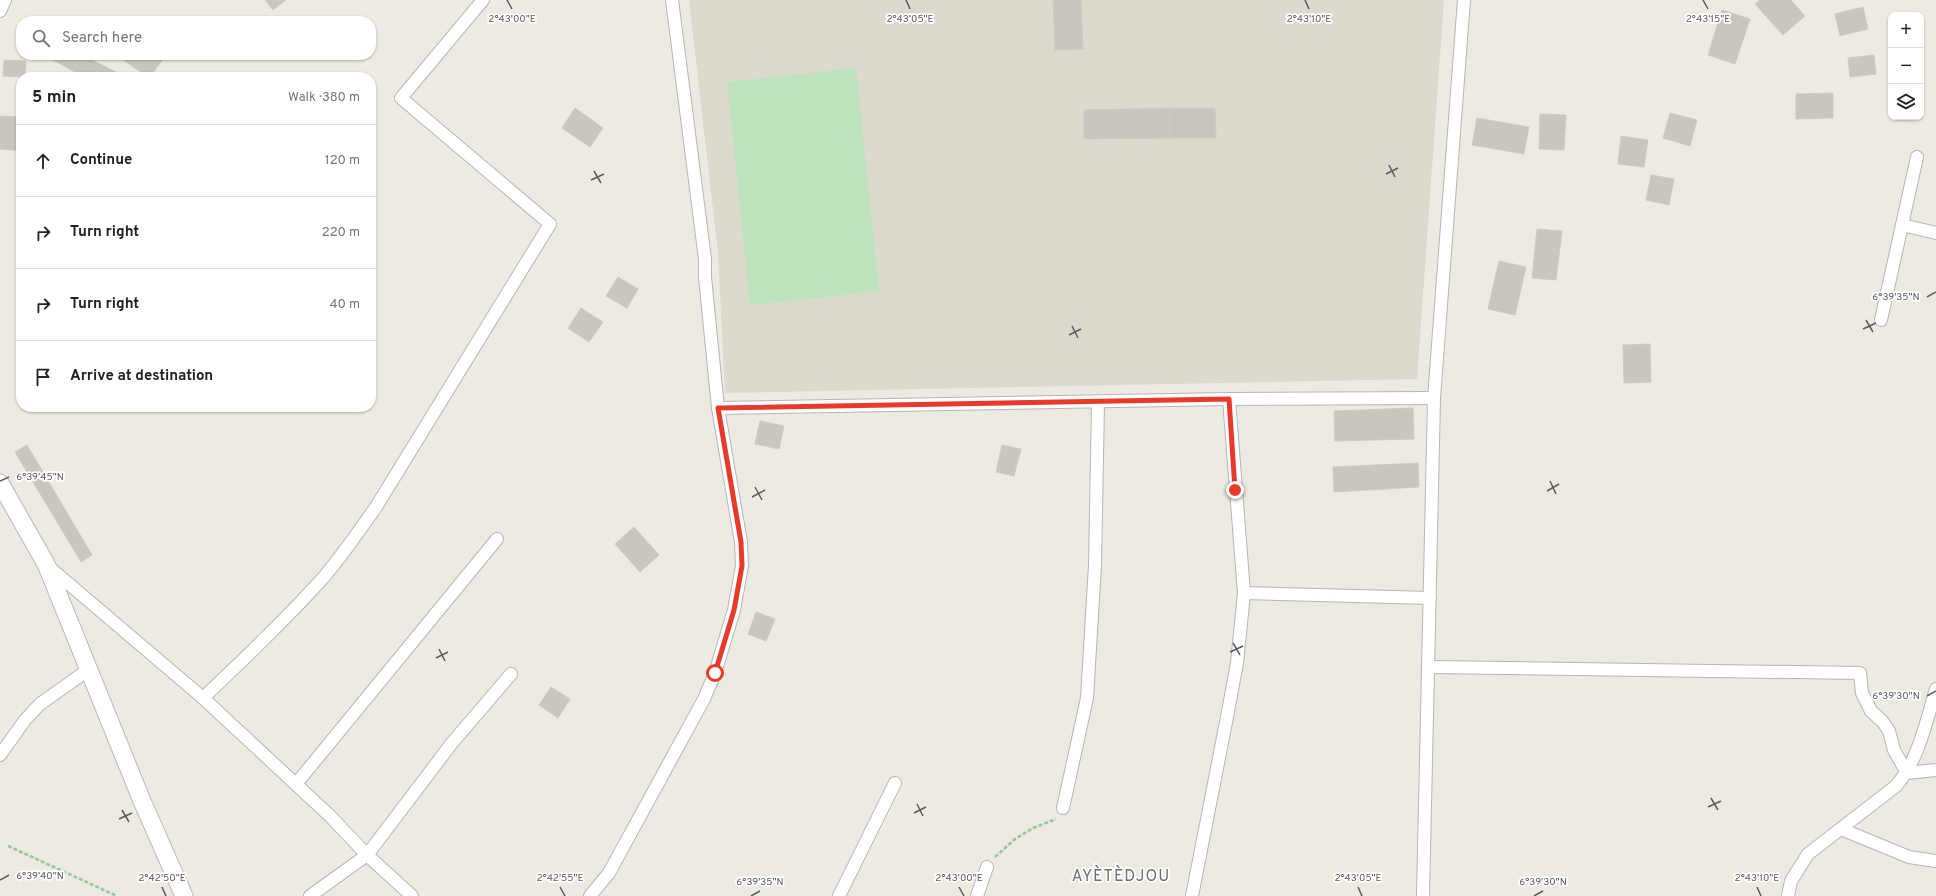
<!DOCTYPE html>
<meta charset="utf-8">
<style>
body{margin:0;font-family:Overpass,sans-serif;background:#f6f6f6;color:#222}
.controls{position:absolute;right:12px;top:12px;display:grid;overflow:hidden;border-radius:8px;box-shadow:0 1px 3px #0004}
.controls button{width:36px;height:36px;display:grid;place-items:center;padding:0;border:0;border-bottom:1px solid #e0e0e0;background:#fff;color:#222;font:20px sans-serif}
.stop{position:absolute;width:12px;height:12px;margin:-9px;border:3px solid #e83a2b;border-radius:50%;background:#fff}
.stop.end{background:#e83a2b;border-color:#fff;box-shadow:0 1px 4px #0008}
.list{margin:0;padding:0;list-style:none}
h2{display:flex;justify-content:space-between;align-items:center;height:52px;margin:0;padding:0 16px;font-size:17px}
h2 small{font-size:13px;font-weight:400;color:#767676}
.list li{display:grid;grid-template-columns:26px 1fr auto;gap:12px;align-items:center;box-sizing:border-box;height:72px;padding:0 16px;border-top:1px solid #e0e0e0}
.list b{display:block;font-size:15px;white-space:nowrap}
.list em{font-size:13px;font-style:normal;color:#767676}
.icon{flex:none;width:22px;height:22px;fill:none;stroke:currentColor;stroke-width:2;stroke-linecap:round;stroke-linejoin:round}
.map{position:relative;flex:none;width:1936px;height:896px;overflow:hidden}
.search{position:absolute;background:#fff;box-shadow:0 1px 3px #0004;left:16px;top:16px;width:360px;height:44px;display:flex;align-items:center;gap:10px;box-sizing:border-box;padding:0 14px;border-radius:16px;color:#767676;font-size:15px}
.panel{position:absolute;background:#fff;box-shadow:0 1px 3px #0004;left:16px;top:72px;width:360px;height:340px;border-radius:16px}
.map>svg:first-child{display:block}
.education{fill:#dcd9cf}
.green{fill:#bde4bd}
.building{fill:#c9c6c0;stroke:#d1cbbf}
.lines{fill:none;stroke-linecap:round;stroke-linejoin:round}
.street-casing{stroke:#b3b7bb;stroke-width:14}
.secondary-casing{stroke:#b4b8be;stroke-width:19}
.path{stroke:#96c5a3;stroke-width:2.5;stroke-dasharray:4 2;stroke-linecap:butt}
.street{stroke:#fff;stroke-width:12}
.secondary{stroke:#fff;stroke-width:17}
.route{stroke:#e83a2b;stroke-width:5}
.ticks{fill:none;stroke:#595d62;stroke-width:1.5}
.labels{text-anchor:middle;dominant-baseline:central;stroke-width:3.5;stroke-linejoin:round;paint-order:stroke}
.quarter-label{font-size:16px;letter-spacing:1px;fill:#6a6f74;stroke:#fff}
.ticks-label{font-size:10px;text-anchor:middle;fill:#595d62;stroke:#fff;stroke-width:3.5;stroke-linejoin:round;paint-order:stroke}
</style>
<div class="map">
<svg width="1936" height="896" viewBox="0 0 1936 896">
<rect width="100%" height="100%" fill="#eceae1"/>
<path class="education" d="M 689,0 L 1444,0 L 1417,379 L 725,393 L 718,253 Z"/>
<path class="green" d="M 856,68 L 879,291 L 750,305 L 727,82 Z"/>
<g class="building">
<path d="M 265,0 L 286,0 L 273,10 Z"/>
<path d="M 1053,0 L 1081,0 L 1083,49 L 1055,50 Z"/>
<path d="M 1760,0 L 1791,0 L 1805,16 L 1783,35 L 1755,4 Z"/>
<path d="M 1863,7 L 1868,29 L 1840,36 L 1835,14 Z"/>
<path d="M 1722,10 L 1750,19 L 1735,64 L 1708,55 Z"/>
<path d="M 44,55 L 82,55 L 73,71 Z"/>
<path d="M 82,55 L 118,73 L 116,77 L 86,77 L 73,71 Z"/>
<path d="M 116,55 L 163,55 L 165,56 L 150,77 L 148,77 Z"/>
<path d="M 1874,55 L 1876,74 L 1850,77 L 1848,58 Z"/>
<path d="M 4,60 L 26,61 L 25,77 L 3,76 Z"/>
<path d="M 1833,93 L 1833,118 L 1796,119 L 1796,94 Z"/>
<path d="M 575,108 L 603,128 L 590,147 L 562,128 Z"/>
<path d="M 1169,108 L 1215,108 L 1216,138 L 1169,138 Z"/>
<path d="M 1169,108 L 1169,138 L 1084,139 L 1084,110 Z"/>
<path d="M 1670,113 L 1697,120 L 1690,146 L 1663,138 Z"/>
<path d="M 1540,114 L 1566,115 L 1564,150 L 1539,149 Z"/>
<path d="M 0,116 L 21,117 L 21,151 L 0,149 Z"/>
<path d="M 1477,118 L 1529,127 L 1524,154 L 1472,145 Z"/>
<path d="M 1621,136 L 1648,140 L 1644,167 L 1618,164 Z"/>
<path d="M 1651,175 L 1674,179 L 1669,205 L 1646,200 Z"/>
<path d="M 1537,229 L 1562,231 L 1556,280 L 1532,278 Z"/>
<path d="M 1499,261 L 1526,267 L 1515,315 L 1488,309 Z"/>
<path d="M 618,277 L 638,289 L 627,308 L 606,296 Z"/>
<path d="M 581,308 L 603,322 L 589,342 L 568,328 Z"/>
<path d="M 1650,344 L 1651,382 L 1624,383 L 1623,345 Z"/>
<path d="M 1413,408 L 1414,439 L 1335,441 L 1334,411 Z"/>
<path d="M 760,421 L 784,426 L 779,449 L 755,444 Z"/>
<path d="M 27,445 L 92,555 L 81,562 L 15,452 Z"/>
<path d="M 1002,445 L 1021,449 L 1014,476 L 996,472 Z"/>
<path d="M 1418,463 L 1419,487 L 1334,492 L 1333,467 Z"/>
<path d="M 634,527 L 659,555 L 640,572 L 615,544 Z"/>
<path d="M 756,612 L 775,619 L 766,641 L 748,634 Z"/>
<path d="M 551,687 L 570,699 L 558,718 L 539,705 Z"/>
</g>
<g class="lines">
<defs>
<g id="street">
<path d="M 0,11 L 5,0"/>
<path d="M 1902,225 L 1936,233"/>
<path d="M 1881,320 L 1917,157"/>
<path d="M 718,408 L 1229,399 L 1434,398"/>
<path d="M 49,567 L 203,698 L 330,816 L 367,855 L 412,896"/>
<path d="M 1244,593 L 1430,598"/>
<path d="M 1429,667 L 1860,673 L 1862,693 L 1871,711 L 1883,722 L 1889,731 L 1894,750 L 1907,773 L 1936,770"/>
<path d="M 203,698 C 244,659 285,620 323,578 C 342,556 359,531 376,507 L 550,224 L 401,98 L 483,0"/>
<path d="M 0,755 L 25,720 L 40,704 L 88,670"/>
<path d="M 296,784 L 497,539"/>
<path d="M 1063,808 L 1087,698 L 1095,565 L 1098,403"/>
<path d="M 1841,829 L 1909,857 L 1936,861"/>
<path d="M 310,896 L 367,855 L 452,743 L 511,674"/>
<path d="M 590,896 L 609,873 L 704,699 L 715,673 L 734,610 L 742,566 L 741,542 L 718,408 L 705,277 L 705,259 L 672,0"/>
<path d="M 839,896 L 895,783"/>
<path d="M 977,896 L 987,867"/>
<path d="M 1192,896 L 1227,717 L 1237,663 L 1244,593 L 1229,399"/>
<path d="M 1423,896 L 1434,398 L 1464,0"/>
<path d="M 1788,896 L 1791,881 L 1808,854 L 1896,786 C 1919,759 1926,722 1936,689"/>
</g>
<path id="secondary" d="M 0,483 L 46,564 L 142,801 L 184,896"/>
</defs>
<use href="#street" class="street-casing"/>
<use href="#secondary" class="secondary-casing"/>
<g class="path">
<path d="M 8,846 L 117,896"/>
<path d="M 995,857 L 1015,839 L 1033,828 L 1056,819"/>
</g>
<use href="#street" class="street"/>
<use href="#secondary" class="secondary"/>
</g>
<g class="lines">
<path class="route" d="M 715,673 L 734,610 L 742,566 L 741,542 L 718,408 L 1229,399 L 1235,490"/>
</g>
<path class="ticks" d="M 507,0 L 512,9M 906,0 L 910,9M 1305,0 L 1309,9M 1703,0 L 1708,9M 1389,165 L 1395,177M 594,171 L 601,183M 1386,174 L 1398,168M 591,180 L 604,174M 1927,297 L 1936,292M 1866,320 L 1873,332M 1072,326 L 1078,338M 1863,329 L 1876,323M 1069,335 L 1081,329M 0,481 L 9,477M 1550,481 L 1556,494M 755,487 L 762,500M 1547,491 L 1559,484M 752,497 L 765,490M 1233,643 L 1240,655M 439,649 L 445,661M 1230,652 L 1243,646M 436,658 L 448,652M 1927,696 L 1936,691M 1711,798 L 1718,810M 917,804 L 923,816M 1708,807 L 1721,801M 122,810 L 129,822M 914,813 L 926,807M 119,819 L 132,813M 0,880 L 9,875M 162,887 L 166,896M 560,887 L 565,896M 959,887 L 964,896M 1358,887 L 1362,896M 1757,887 L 1761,896M 751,896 L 760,891M 1534,896 L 1543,891"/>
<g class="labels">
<g class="quarter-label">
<text x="1121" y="877">AYÈTÈDJOU</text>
</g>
</g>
<g class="ticks-label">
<text x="512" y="22">2°43'00"E</text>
<text x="910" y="22">2°43'05"E</text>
<text x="1309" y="22">2°43'10"E</text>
<text x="1708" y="22">2°43'15"E</text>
<text x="1896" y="300">6°39'35"N</text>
<text x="40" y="480">6°39'45"N</text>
<text x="1896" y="699">6°39'30"N</text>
<text x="40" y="879">6°39'40"N</text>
<text x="162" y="881">2°42'50"E</text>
<text x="560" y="881">2°42'55"E</text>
<text x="959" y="881">2°43'00"E</text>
<text x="1358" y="881">2°43'05"E</text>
<text x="1757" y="881">2°43'10"E</text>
<text x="760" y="885">6°39'35"N</text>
<text x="1543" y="885">6°39'30"N</text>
</g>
</svg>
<div class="controls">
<button>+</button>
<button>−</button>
<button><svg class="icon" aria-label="layers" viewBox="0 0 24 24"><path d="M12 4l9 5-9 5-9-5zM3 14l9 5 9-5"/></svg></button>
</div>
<div class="stop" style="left:715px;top:673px"></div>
<div class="stop end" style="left:1235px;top:490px"></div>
<div class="search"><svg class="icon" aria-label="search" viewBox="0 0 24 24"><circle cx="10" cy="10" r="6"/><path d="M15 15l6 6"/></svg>Search here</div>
<section class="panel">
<h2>5 min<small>Walk · 380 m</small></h2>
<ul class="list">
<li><svg class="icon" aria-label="ahead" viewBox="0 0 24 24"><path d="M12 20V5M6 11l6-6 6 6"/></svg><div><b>Continue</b></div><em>120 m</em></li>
<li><svg class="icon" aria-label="right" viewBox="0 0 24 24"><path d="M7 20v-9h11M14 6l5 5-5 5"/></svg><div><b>Turn right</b></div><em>220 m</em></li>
<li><svg class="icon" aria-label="right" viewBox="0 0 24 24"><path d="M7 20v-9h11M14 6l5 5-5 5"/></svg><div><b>Turn right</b></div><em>40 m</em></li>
<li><svg class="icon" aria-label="arrive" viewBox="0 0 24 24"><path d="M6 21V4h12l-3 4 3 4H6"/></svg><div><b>Arrive at destination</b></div></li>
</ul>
</section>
</div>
